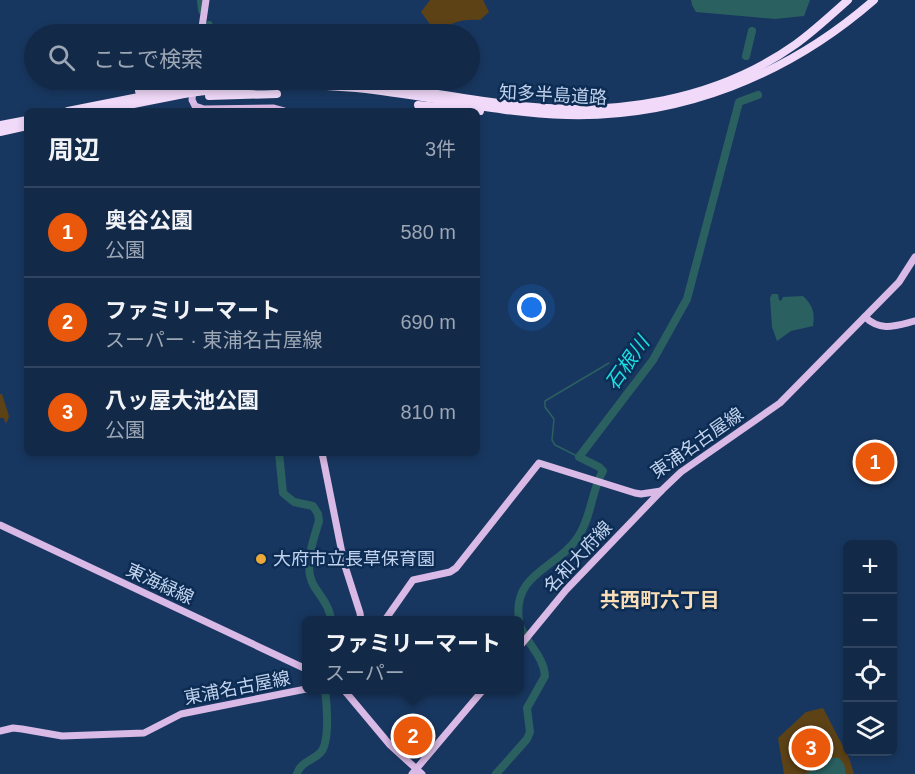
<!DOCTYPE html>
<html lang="ja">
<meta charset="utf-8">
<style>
body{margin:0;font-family:Helvetica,"Noto Sans JP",sans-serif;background:#1b314f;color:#f1f3f6}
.controls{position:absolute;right:18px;bottom:18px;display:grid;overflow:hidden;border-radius:9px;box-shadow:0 3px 9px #0003}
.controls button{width:54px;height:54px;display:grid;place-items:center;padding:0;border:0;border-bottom:2px solid #314560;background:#122948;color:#f1f3f6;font:30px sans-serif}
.you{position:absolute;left:532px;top:308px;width:21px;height:21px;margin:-15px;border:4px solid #fff;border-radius:50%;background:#1a73e8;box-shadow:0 0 0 9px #1a73e833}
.badge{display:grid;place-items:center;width:39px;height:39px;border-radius:50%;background:#ea580c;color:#fff;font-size:20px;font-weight:700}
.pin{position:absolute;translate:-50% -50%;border:3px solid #fff;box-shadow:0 2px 6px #0006}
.popup{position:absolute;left:302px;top:616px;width:222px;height:78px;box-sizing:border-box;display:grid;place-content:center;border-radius:9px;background:#122948;filter:drop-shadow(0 2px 4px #0005);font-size:20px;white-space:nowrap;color:#9ca6b4}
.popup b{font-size:22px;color:#f1f3f6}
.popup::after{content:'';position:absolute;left:50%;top:100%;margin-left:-12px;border:12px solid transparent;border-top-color:#122948}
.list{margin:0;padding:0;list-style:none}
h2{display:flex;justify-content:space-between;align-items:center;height:78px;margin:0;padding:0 24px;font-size:26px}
h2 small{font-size:20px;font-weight:400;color:#9ca6b4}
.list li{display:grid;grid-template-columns:39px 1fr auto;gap:18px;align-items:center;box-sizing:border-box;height:90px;padding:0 24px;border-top:2px solid #314560}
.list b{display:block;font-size:22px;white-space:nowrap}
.list p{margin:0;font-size:20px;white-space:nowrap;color:#9ca6b4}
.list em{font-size:20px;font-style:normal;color:#9ca6b4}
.icon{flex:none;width:33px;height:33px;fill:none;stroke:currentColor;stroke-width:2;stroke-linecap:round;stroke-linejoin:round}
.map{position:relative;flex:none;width:915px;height:774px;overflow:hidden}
.search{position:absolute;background:#122948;box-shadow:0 3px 9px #0003;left:24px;top:24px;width:456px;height:66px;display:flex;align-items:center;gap:15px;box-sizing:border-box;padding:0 21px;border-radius:33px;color:#9ca6b4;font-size:22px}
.panel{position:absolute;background:#122948;box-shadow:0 3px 9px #0003;left:24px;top:108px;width:456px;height:348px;border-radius:9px}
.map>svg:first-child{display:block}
.green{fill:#5d4216}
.water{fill:#2b6061}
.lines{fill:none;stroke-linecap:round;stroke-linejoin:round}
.stream{stroke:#2b6061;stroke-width:1.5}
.river{stroke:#2b6061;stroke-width:8}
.major{stroke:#d9b9e5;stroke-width:7}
.highway{stroke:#f0d9f9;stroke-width:8}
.highway-bridge{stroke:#f0d9f9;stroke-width:8}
.poi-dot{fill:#eba939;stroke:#0d2c54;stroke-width:2}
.labels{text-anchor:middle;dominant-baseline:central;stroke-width:5;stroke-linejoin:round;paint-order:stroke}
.street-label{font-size:18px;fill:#c1d3ed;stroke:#0d2c54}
.poi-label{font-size:18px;fill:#c1d3ed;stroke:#0d2c54;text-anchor:start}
.water-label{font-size:20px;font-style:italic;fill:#1adee1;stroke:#0d2c54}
.neighbourhood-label{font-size:20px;font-weight:bold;fill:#fadeb7;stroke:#0d2c54}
</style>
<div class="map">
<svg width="915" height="774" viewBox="0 0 915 774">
<rect width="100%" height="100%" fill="#183760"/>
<g class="green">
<path d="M 430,0 L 483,0 L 489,12 L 480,20 C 463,19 453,21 440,32 L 435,31 L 421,12 Z"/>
<path d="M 0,394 L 2,394 L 9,416 L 7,422 L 5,423 L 4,418 L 0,418 Z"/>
<path d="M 861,449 L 887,451 L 884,484 L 868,473 Z"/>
<path d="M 823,708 L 849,758 L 854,774 L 784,774 L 778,738 L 806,712 Z"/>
</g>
<g class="water">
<path d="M 691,0 L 810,0 L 804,16 L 775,19 L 696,12 L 692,5 Z"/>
<path d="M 772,294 L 778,294 L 779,300 L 781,301 L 783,297 L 803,296 C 813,306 815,312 813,326 L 791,331 L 777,341 L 772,327 L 770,298 Z"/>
<path d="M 826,757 L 839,758 L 844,764 L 846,774 L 806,774 Z"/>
</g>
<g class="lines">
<path class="stream" d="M 579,457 L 555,445 L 552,440 L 554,419 L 545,407 L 545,401 L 609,363"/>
<g class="river">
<path d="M 201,0 L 202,10"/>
<path d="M 207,34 L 212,32 L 209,25"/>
<path d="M 746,56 L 752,31"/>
<path d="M 279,453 L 283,493 L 294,502 L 313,506 L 318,514 L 319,521 C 313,541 303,567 314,586 C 321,597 330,607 331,620"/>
<path d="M 519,620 C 512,573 558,568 578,537 C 592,516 591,491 603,471 L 599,467 L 579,457 L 653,360 L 687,299 L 739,102 L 758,95"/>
<path d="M 297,774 C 301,761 313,761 321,752 C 330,741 327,704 325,690"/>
<path d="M 496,774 L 527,739 L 530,732 L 527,708 L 545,676 C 544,656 526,643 520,625"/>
</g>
<g class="major">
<path d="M 201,34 L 206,0"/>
<path d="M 194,80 L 192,100 L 195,106 L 204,109 L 273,108 L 284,111"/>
<path d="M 865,317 C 881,332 895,326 915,321"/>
<path d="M 322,453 L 344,563 L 360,613 L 361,620"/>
<path d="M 0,525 L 306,669"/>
<path d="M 385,620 L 413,580 L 450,572 L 456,568 L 539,463 L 635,493 L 641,494 L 661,491"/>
<path d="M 520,646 L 566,590 L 661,491 L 681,472 L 780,403 L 899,282 L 915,257"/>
<path d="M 344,690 L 390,745 L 422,774"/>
<path d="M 0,731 L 13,728 L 22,729 L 62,736 L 144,733 L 181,714 L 306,689"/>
<path d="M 412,774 L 483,690"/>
</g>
<g class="highway">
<path d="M 317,80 C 386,83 453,98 521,106 C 616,116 716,101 796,44 C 814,31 831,15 848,0"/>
<path d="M 398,80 L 427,86"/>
<path d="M 199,86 L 262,80"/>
<path d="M 139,91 L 182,80"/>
<path d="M 197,92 C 250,85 303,83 356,88 C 426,95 496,113 567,115 C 681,118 788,75 874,0"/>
<path d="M 209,96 L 277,94"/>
<path d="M 418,105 L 480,111"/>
<path d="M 68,111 L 184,88"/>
<path d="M 98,111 L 184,94"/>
<path d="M 0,125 L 27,120"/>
<path d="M 0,132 L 27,126"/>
</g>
<g class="highway-bridge">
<path d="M 184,88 L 199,86"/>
<path d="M 184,94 L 197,92"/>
</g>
</g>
<circle class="poi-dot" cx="261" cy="559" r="6"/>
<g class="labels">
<g class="street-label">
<text transform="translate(553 95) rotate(3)">知多半島道路</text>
<text transform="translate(697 443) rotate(-35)">東浦名古屋線</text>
<text transform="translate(578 557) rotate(-47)">名和大府線</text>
<text transform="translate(160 584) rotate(25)">東海緑線</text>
<text transform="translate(237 688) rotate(-11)">東浦名古屋線</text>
</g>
<g class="poi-label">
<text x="273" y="559">大府市立長草保育園</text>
</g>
<g class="water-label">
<text transform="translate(627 363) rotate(-55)">石根川</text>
</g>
<g class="neighbourhood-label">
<text x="660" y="600">共西町六丁目</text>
</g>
</g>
</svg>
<div class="controls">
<button>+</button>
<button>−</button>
<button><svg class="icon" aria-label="locate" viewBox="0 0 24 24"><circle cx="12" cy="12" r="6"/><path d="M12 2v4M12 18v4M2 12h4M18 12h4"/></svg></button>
<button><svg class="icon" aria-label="layers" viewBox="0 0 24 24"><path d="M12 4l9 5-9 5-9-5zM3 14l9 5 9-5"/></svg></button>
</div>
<div class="you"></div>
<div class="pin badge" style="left:875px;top:462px">1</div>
<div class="pin badge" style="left:413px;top:736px">2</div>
<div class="popup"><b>ファミリーマート</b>スーパー</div>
<div class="pin badge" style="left:811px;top:748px">3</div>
<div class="search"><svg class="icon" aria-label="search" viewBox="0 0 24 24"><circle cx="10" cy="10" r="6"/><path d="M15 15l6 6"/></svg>ここで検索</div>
<section class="panel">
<h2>周辺<small>3件</small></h2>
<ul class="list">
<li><span class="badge">1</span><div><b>奥谷公園</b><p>公園</p></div><em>580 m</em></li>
<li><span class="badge">2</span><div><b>ファミリーマート</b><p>スーパー · 東浦名古屋線</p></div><em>690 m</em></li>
<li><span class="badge">3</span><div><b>八ッ屋大池公園</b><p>公園</p></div><em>810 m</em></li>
</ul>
</section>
</div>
